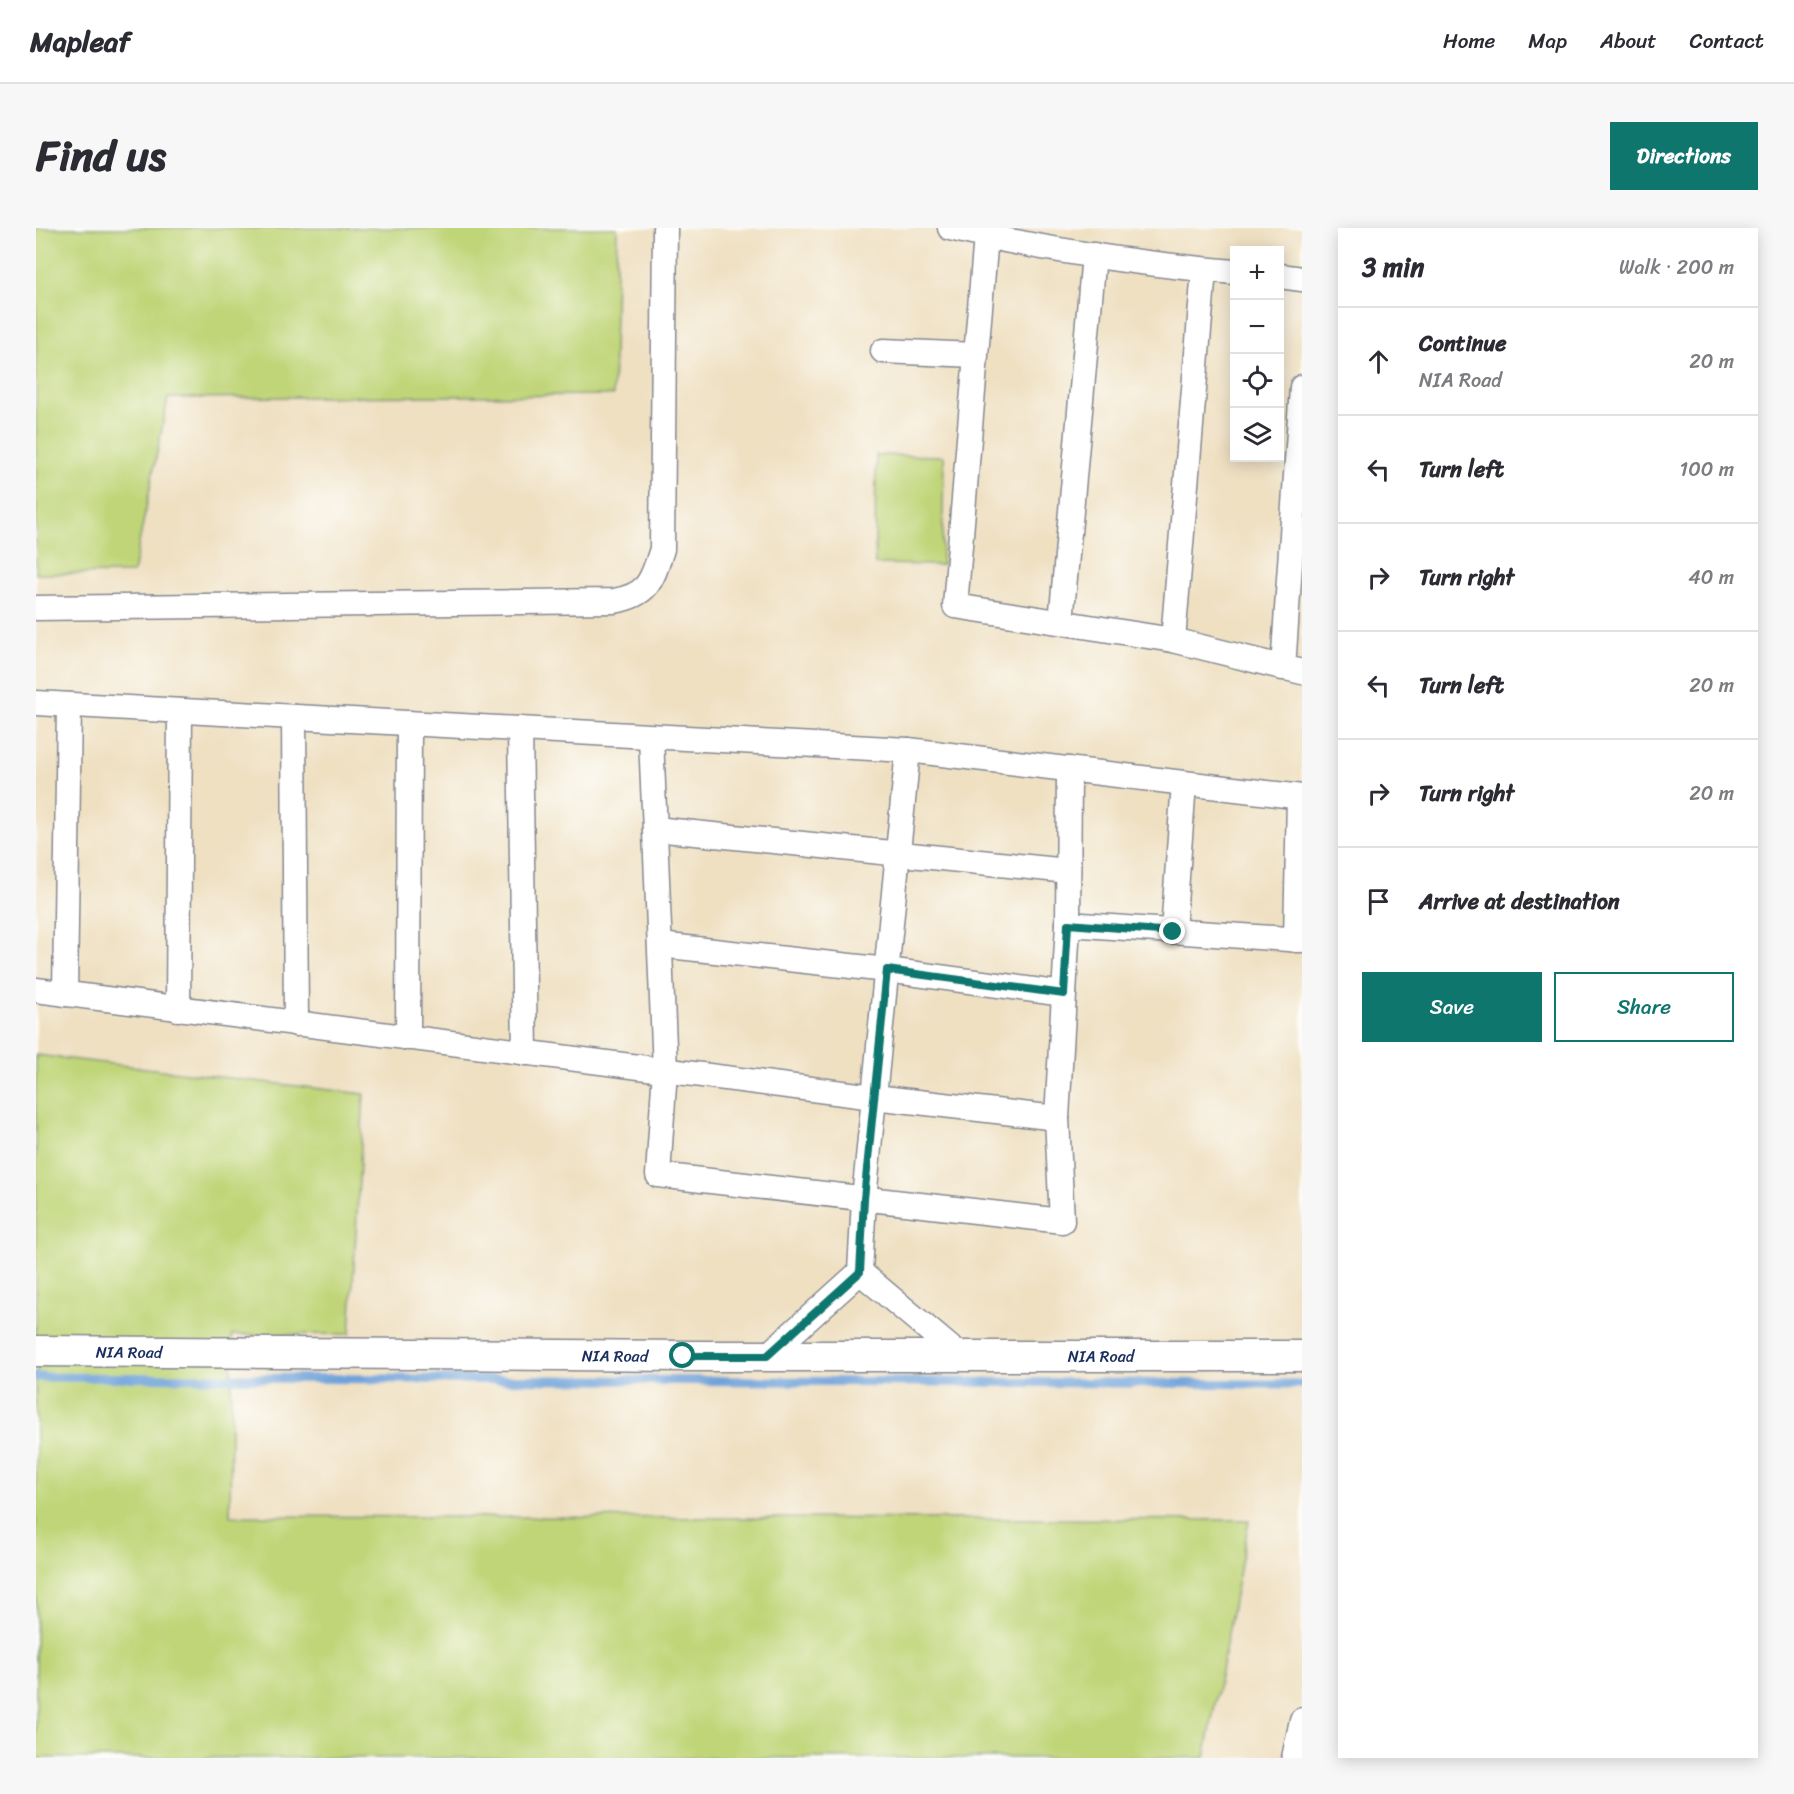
<!DOCTYPE html>
<meta charset="utf-8">
<style>
body{margin:0;font-family:Sriracha,sans-serif;background:#f7f7f7;color:#2b2b33}
.controls{position:absolute;right:18px;top:18px;display:grid;overflow:hidden;border-radius:0px;box-shadow:0 3px 15px #0003}
.controls button{width:54px;height:54px;display:grid;place-items:center;padding:0;border:0;border-bottom:2px solid #e1e1e2;background:#fff;color:#2b2b33;font:30px sans-serif}
.stop{position:absolute;width:18px;height:18px;margin:-14px;border:4px solid #0f766e;border-radius:50%;background:#fff}
.stop.end{background:#0f766e;border-color:#fff;box-shadow:0 2px 6px #0008}
.list{margin:0;padding:0;list-style:none}
h2{display:flex;justify-content:space-between;align-items:center;height:78px;margin:0;padding:0 24px;font-size:26px}
h2 small{font-size:20px;font-weight:400;color:#7c7c81}
.list li{display:grid;grid-template-columns:39px 1fr auto;gap:18px;align-items:center;box-sizing:border-box;height:108px;padding:0 24px;border-top:2px solid #e1e1e2}
.list b{display:block;font-size:22px;white-space:nowrap}
.list p{margin:0;font-size:20px;white-space:nowrap;color:#7c7c81}
.list em{font-size:20px;font-style:normal;color:#7c7c81}
.actions{display:flex;gap:12px;padding:18px 24px}
.actions a{flex:1;padding:14px 0;border:2px solid #0f766e;border-radius:0px;text-align:center;font-size:21px;color:#0f766e}
.actions .main{background:#0f766e;color:#fff}
.icon{flex:none;width:33px;height:33px;fill:none;stroke:currentColor;stroke-width:2;stroke-linecap:round;stroke-linejoin:round}
.map{position:relative;flex:none;width:1266px;height:1530px;overflow:hidden;border-radius:0px}
header{display:flex;align-items:center;gap:36px;box-sizing:border-box;height:84px;padding:0 30px;background:#fff;border-bottom:2px solid #e1e1e2}
header strong{font-size:28px}
nav{display:flex;gap:33px;margin-inline-start:auto;font-size:21px}
.intro{display:flex;align-items:center;justify-content:space-between;box-sizing:border-box;height:144px;padding:0 36px}
h1{margin:0;font-size:42px}
.button{padding:15px 27px;border-radius:0px;background:#0f766e;color:#fff;font-size:21px;font-weight:700}
main{display:flex;gap:36px;padding:0 36px}
aside{flex:1;background:#fff;border-radius:0px;box-shadow:0 3px 15px #0003}
.map>svg:first-child{display:block}
.green{fill:#c0d578;stroke:#6e826b;stroke-width:1.5}
.lines{fill:none;stroke-linecap:round;stroke-linejoin:round}
.stream{stroke:#6ea2da;stroke-width:9}
.minor-casing{stroke:#858890;stroke-width:27}
.tertiary-casing{stroke:#858890;stroke-width:33}
.minor{stroke:#fff;stroke-width:24}
.tertiary{stroke:#fff;stroke-width:30}
.route{stroke:#0f766e;stroke-width:8}
.labels{text-anchor:middle;dominant-baseline:central;stroke-width:5;stroke-linejoin:round;paint-order:stroke}
.street-label{font-size:16px;fill:#1b2f5e;stroke:#fdfcf7}
</style>
<header>
<strong>Mapleaf</strong>
<nav><a>Home</a><a>Map</a><a>About</a><a>Contact</a></nav>
</header>
<div class="intro"><h1>Find us</h1><a class="button">Directions</a></div>
<main>
<div class="map">
<svg width="1266" height="1530" viewBox="0 0 1266 1530">
<rect width="100%" height="100%" fill="#fdfcf7"/>
<filter id="ink" filterUnits="userSpaceOnUse"><feTurbulence type="fractalNoise" baseFrequency=".0167" numOctaves="2"/><feDisplacementMap in="SourceGraphic" scale="12" xChannelSelector="R" yChannelSelector="G"/><feConvolveMatrix kernelMatrix="1 2 1 2 8 2 1 2 1" color-interpolation-filters="sRGB"/></filter>
<filter id="wash" filterUnits="userSpaceOnUse"><feTurbulence type="fractalNoise" baseFrequency=".008" numOctaves="4" result="noise"/><feDisplacementMap in="SourceGraphic" scale="24" xChannelSelector="R" yChannelSelector="G"/><feGaussianBlur stdDeviation="1.35" result="paint"/><feColorMatrix in="noise" values="0 0 0 0 0 0 0 0 0 0 0 0 0 0 0 0 0 1.4 0 .05"/><feComposite in="paint" operator="in"/></filter>
<g filter="url(#wash)">
<rect width="100%" height="100%" fill="#efe0c2"/>
<g class="green">
<path d="M 0,0 L 581,0 L 577,167 L 132,170 L 97,345 L 0,346 Z"/>
<path d="M 840,227 L 908,228 L 906,337 L 839,336 Z"/>
<path d="M 0,827 L 328,866 L 314,1106 L 196,1107 L 194,1288 L 1213,1292 L 1169,1530 L 0,1530 Z"/>
</g>
<g class="lines">
<path class="stream" d="M 0,1149 L 1266,1156"/>
</g>
</g>
<g filter="url(#ink)">
<g class="lines">
<defs>
<g id="minor">
<path d="M 914,0 C 1007,22 1103,36 1198,44"/>
<path d="M 950,8 L 919,378 L 1137,412 L 1266,444"/>
<path d="M 1244,48 L 1266,51"/>
<path d="M 847,123 L 939,127"/>
<path d="M 0,380 L 578,373 C 613,367 616,352 626,321 L 629,0"/>
<path d="M 1025,394 L 1058,27"/>
<path d="M 1137,412 L 1168,42"/>
<path d="M 1247,440 L 1266,159"/>
<path d="M 0,475 L 872,522 L 1266,569"/>
<path d="M 258,489 L 260,796"/>
<path d="M 484,501 L 489,825"/>
<path d="M 615,509 L 629,842 L 622,947 L 1026,993 L 1021,890 L 1032,696 L 1033,541"/>
<path d="M 619,601 L 1032,643"/>
<path d="M 1032,696 L 1266,712"/>
<path d="M 1137,703 L 1148,555"/>
<path d="M 1260,712 L 1263,569"/>
<path d="M 624,717 L 851,742 L 1028,766"/>
<path d="M 0,762 L 838,869 L 1021,890"/>
<path d="M 29,766 L 33,477"/>
<path d="M 142,781 L 144,483"/>
<path d="M 372,810 L 373,495"/>
<path d="M 824,1044 L 828,971 L 872,522"/>
<path d="M 731,1128 L 824,1044 L 924,1128"/>
<path d="M 1258,1530 L 1266,1492"/>
</g>
<g id="tertiary">
<path id="s1" d="M 0,1123 L 647,1128 L 1266,1128"/>
</g>
</defs>
<use href="#minor" class="minor-casing"/>
<use href="#tertiary" class="tertiary-casing"/>
<use href="#minor" class="minor"/>
<use href="#tertiary" class="tertiary"/>
</g>
</g>
<g class="lines" filter="url(#ink)">
<path class="route" d="M 647,1128 L 731,1128 L 824,1044 L 828,971 L 851,742 L 1028,766 L 1032,696 L 1137,704"/>
</g>
<g class="labels">
<g class="street-label">
<text stroke="none"><textPath href="#s1" startOffset="93">NIA Road</textPath></text>
<text stroke="none"><textPath href="#s1" startOffset="579">NIA Road</textPath></text>
<text stroke="none"><textPath href="#s1" startOffset="1065">NIA Road</textPath></text>
</g>
</g>
</svg>
<div class="controls">
<button>+</button>
<button>−</button>
<button><svg class="icon" aria-label="locate" viewBox="0 0 24 24"><circle cx="12" cy="12" r="6"/><path d="M12 2v4M12 18v4M2 12h4M18 12h4"/></svg></button>
<button><svg class="icon" aria-label="layers" viewBox="0 0 24 24"><path d="M12 4l9 5-9 5-9-5zM3 14l9 5 9-5"/></svg></button>
</div>
<div class="stop" style="left:647px;top:1128px"></div>
<div class="stop end" style="left:1137px;top:704px"></div>
</div>
<aside>
<h2>3 min<small>Walk · 200 m</small></h2>
<ul class="list">
<li><svg class="icon" aria-label="ahead" viewBox="0 0 24 24"><path d="M12 20V5M6 11l6-6 6 6"/></svg><div><b>Continue</b><p>NIA Road</p></div><em>20 m</em></li>
<li><svg class="icon" aria-label="left" viewBox="0 0 24 24"><path d="M17 20v-9H6M10 6l-5 5 5 5"/></svg><div><b>Turn left</b></div><em>100 m</em></li>
<li><svg class="icon" aria-label="right" viewBox="0 0 24 24"><path d="M7 20v-9h11M14 6l5 5-5 5"/></svg><div><b>Turn right</b></div><em>40 m</em></li>
<li><svg class="icon" aria-label="left" viewBox="0 0 24 24"><path d="M17 20v-9H6M10 6l-5 5 5 5"/></svg><div><b>Turn left</b></div><em>20 m</em></li>
<li><svg class="icon" aria-label="right" viewBox="0 0 24 24"><path d="M7 20v-9h11M14 6l5 5-5 5"/></svg><div><b>Turn right</b></div><em>20 m</em></li>
<li><svg class="icon" aria-label="arrive" viewBox="0 0 24 24"><path d="M6 21V4h12l-3 4 3 4H6"/></svg><div><b>Arrive at destination</b></div></li>
</ul>
<div class="actions"><a class="main">Save</a><a>Share</a></div>
</aside>
</main>
